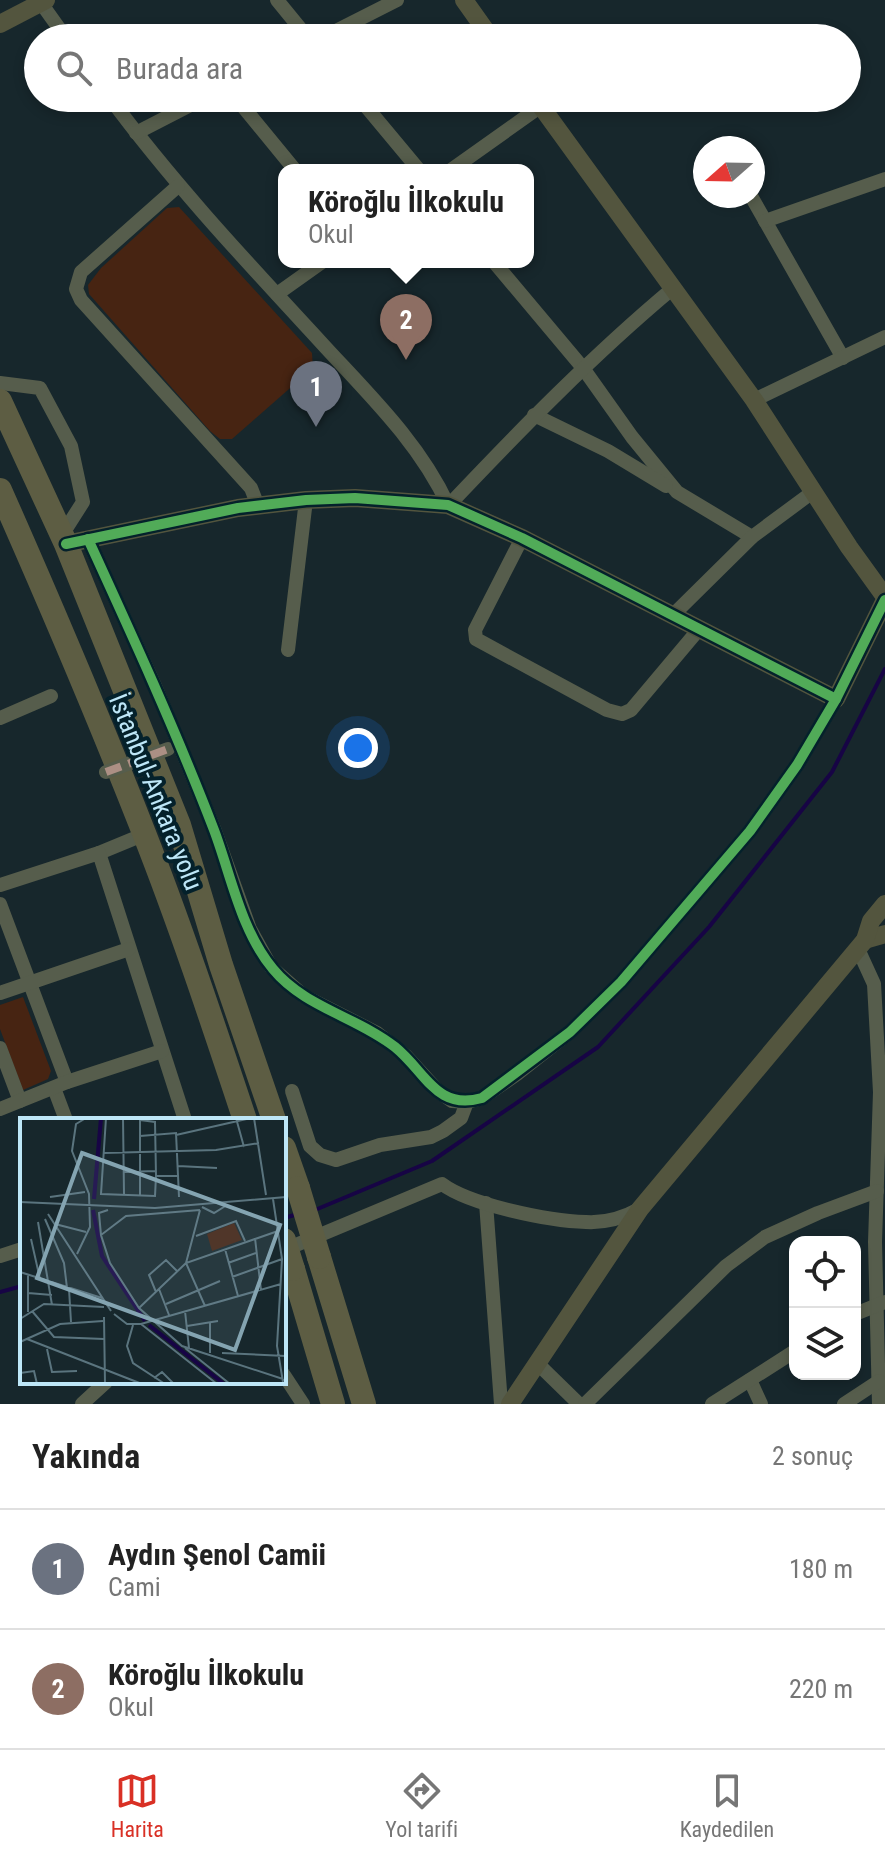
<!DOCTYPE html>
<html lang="tr">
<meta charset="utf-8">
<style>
body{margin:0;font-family:"Roboto Condensed",sans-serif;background:#f2f2f2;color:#222}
.controls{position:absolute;right:24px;bottom:24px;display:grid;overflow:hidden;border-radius:16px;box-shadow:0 4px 12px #0003}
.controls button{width:72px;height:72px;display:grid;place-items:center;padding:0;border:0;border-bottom:2px solid #e0e0e0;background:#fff;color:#222;font:40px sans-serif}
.compass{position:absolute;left:693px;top:136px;width:72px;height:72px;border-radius:50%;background:#fff;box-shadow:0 4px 12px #0003;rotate:250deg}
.you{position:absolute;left:358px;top:748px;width:28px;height:28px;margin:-20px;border:6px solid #fff;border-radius:50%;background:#1a73e8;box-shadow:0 0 0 12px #1a73e833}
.badge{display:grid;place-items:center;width:52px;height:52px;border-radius:50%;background:#d93025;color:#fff;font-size:26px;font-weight:700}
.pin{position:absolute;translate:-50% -66px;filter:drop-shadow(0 2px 4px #0008)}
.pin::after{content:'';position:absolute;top:42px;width:28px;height:24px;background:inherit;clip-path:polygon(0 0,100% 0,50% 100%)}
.popup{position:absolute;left:278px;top:164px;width:256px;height:104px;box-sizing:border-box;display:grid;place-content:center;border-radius:16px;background:#fff;filter:drop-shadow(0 2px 6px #0005);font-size:26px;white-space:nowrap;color:#767676}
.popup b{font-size:30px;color:#222}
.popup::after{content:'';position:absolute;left:50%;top:100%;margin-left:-16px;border:16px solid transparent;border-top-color:#fff}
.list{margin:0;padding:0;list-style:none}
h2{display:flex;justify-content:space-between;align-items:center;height:104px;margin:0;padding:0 32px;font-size:34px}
h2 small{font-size:26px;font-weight:400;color:#767676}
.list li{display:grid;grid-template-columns:52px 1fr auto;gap:24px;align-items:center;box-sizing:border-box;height:120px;padding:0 32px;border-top:2px solid #e0e0e0}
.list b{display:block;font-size:30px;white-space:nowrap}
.list p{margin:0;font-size:26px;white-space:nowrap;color:#767676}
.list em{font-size:26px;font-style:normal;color:#767676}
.icon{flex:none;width:44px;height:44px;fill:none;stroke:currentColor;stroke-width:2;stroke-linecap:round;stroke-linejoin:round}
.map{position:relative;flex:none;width:885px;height:1404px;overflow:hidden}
.search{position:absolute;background:#fff;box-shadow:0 4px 12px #0003;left:24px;right:24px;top:24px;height:88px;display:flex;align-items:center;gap:20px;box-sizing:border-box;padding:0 28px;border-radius:44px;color:#767676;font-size:30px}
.sheet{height:344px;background:#fff}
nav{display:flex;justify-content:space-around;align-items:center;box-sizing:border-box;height:112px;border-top:2px solid #e0e0e0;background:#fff;font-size:22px;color:#767676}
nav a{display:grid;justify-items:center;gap:4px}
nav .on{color:#d93025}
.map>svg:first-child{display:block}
.green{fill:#472412}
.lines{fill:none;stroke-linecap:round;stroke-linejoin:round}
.stream{stroke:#170445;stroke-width:4}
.street{stroke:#565d4c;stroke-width:14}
.secondary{stroke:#53553e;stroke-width:18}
.highway{stroke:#5d5d43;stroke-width:24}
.street-bridge{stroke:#565d4c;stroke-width:14}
.highway-bridge{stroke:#5d5d43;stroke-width:24}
.quiet{stroke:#ac8f84;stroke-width:8;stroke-dasharray:16 8;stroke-linecap:butt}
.cycleway-casing{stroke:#04212b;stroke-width:15}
.cycleway{stroke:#51ab58;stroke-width:10}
.labels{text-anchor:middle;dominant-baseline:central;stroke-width:8;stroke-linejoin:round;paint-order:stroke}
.street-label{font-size:26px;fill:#bee7f8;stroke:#04212b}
.inset-river{fill:none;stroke:#170445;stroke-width:4}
.inset-road{fill:none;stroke:#5a747e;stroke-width:2}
.view{fill:#84a4b1;fill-opacity:0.15;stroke:#84a4b1;stroke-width:4}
.inset-edge{fill:none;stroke:#bee7f8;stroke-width:4}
</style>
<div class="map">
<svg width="885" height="1404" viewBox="0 0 885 1404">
<rect width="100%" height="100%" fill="#17272c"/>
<g class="green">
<path d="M 179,207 L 312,353 L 313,368 L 232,439 L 220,439 L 210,431 L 89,294 L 88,285 L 101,268 L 167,208 Z"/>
<path d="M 23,997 L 51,1071 L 48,1079 L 23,1090 L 0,1029 L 0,1005 Z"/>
</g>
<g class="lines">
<g class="stream">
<path d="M 315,1210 L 432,1161 L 598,1047 L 709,927 L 832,772 L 885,669"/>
<path d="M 284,1218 L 298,1214"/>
<path d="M 0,1292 L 22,1286"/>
</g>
<g class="street">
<path d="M 277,0 L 308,38"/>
<path d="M 41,3 L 66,38"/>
<path d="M 322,38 L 397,0"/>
<path d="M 110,98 C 173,183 245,260 317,338 C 364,390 418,440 448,505"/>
<path d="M 236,98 L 295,170"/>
<path d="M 359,98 L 419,170"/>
<path d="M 136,133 L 204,98"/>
<path d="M 451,170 L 541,106"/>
<path d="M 178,186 L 81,272 L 76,289 L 81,300 L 251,488 L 258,506"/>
<path d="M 751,196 L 843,358"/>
<path d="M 765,221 L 885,179"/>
<path d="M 494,262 L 583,368 L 632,437 L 677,492 L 752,537"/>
<path d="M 277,294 L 322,262"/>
<path d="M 0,383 L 40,388 L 71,446 L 83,502 L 62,535"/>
<path d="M 754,400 L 885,337"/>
<path d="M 534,415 L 608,451 L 666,486"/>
<path d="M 449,505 C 520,430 592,356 672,289"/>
<path d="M 522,538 L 475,630 L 476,639 L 607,710 L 622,714 L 631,710 L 700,628"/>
<path d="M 88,539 L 155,686 L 215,831 L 250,929 L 271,967 L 304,996 L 377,1033 L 406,1056 L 438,1091 L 452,1101 L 467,1102 L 482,1098 L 517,1074 L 570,1032 L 621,982 L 750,831 L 797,765 L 836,699"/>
<path d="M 673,615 L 752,537 L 814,491"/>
<path d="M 288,650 L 306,500"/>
<path d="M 0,718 L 51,696"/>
<path d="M 99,853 L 145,834"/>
<path d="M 0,885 L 99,853 L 185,1120"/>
<path d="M 0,904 L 67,1082"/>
<path d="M 858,949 L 874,984 L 880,1092 L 875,1242 L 879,1404"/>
<path d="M 0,993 L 129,949"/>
<path d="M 0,1048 L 20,1101"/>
<path d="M 54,1088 L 66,1120"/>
<path d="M 292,1091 L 310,1146 L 320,1155 L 336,1160 L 380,1145 L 431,1137 L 443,1131 L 461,1118 L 467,1102"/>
<path d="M 0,1109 L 67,1082 L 162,1051"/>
<path d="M 486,1203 L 501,1404"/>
<path d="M 284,1250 L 442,1184 C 470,1205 549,1221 586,1222 C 604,1223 623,1218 639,1209"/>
<path d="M 0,1256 L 22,1249"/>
<path d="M 855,1314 L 885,1302"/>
<path d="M 537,1363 L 579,1404"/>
<path d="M 284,1375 L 303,1404"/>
<path d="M 750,1380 L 761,1404"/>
<path d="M 82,1404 L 106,1382"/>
<path d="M 585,1404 L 726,1266 L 765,1237 L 818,1213 L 877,1191"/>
<path d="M 712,1404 L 795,1351"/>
<path d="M 844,1404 L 879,1381"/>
</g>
<g class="secondary">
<path d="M 464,0 L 491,38"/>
<path d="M 0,24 L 46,0"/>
<path d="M 535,98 L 754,400 L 849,547 L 885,597"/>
<path d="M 66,544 L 238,508 L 306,500 L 355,498 L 448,505 L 522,538 L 836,699 L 885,600"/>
<path d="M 865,940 L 885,934"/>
<path d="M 510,1404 L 640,1209 L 865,940 L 871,921 L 885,904"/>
</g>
<g class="highway">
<path d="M 0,401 L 66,544 L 179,825 L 221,965 L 274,1120"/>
<path d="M 0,490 C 50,603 99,718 144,833 C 181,927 213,1024 245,1120"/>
<path d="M 284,1148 L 298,1188"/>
<path d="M 319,1257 L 364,1404"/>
<path d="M 293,1269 L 333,1404"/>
</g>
<path class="street-bridge" d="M 106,772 L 168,749"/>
<g class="highway-bridge">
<path d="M 298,1188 L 319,1257"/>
<path d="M 284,1240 L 293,1269"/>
</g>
<path class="quiet" d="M 106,772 L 168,749"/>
<defs>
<g id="cycleway">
<path d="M 88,539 C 132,635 176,731 214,830 C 231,875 241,931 273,969 C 304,1007 357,1017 395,1047 C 426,1072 436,1111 482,1098 L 570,1032 L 621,982 L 750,831 L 797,765 L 836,699 L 885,600"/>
<path d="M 66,544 L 238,508 L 306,500 L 355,498 L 448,505 L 522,538 L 836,699"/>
</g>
</defs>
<use href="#cycleway" class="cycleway-casing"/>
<use href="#cycleway" class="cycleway"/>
</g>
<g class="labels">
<g class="street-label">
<text transform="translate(156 792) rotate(68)">İstanbul-Ankara yolu</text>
</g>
</g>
<g transform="translate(20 1118)">
<rect width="266" height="266" fill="#17272c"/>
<path d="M 214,105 L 222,122 L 192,133 L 187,116 Z" fill="#472412"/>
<path class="inset-river" d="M 74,81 L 81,0M 73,92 L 82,138 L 125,203M 129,207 L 204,266"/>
<path class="inset-road" d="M 86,0 L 81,76 L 135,78 L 136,58 L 158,58M 103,0 L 104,76M 216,0 L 224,29M 234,0 L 246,77M 120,2 L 135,4 L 136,58M 156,17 L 231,0M 120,18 L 156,15 L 159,79M 84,35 L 196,32 L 239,25M 158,48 L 197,50M 104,54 L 136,53M 120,77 L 120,0M 30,79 L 65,74M 253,81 L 262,141 L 257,228 L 263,264M 0,84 L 135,90 L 266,79M 182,89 L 194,95 L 207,87M 180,92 L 106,98 L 81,117 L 90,145 L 119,190 L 162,228 L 266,262M 28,96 L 91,193M 25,101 L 44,145 L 47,170M 18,104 L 32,187M 35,106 L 66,114M 81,117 L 79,95 L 88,92M 176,118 L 216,103 L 225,123M 235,120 L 241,172M 11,121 L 20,161M 205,131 L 218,178M 57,136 L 70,109 L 69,76 L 52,33 L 56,6 L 66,0M 208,145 L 236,135M 0,154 L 82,180M 212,159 L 262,141M 49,171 L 51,204M 139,171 L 149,197M 136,174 L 129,157 L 146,142 L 158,154M 8,175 L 32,177M 146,186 L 200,163M 185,188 L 166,145 L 258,113M 119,190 L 166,145 L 180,92M 12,193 L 34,219 L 84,221M 165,193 L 169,230M 8,194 L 8,157M 94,196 L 107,206 L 121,206 L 261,166M 84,199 L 85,266M 0,201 L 24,186 L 84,189M 121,206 L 197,266M 113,207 L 107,228 L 113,245 L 145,266M 167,208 L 198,203M 7,221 L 122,266M 0,224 L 40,206 L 83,203M 165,230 L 210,266M 27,231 L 32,254 L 57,253M 190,235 L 190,204M 202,235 L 266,238M 0,255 L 14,253 L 17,266M 134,260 L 142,254 L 154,266"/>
<path class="view" d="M 62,35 L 260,107 L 215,232 L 17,160 Z"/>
<rect width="266" height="266" class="inset-edge"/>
</g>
</svg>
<div class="controls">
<button><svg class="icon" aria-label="locate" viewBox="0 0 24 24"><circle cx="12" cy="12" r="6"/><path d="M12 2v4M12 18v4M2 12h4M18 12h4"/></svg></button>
<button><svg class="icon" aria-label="layers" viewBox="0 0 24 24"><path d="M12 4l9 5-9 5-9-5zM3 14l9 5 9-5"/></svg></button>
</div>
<svg class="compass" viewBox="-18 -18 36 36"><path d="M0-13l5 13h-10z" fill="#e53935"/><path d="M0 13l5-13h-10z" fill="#767676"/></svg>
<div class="you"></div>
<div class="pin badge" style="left:316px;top:427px;background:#6b7280">1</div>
<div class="pin badge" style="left:406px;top:360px;background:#8d6e63">2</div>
<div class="popup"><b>Köroğlu İlkokulu</b>Okul</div>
<div class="search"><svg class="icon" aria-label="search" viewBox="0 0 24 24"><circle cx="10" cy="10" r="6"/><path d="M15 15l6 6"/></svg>Burada ara</div>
</div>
<section class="sheet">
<h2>Yakında<small>2 sonuç</small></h2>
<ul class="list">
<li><span class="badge" style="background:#6b7280">1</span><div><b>Aydın Şenol Camii</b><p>Cami</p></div><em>180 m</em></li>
<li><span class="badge" style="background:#8d6e63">2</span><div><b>Köroğlu İlkokulu</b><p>Okul</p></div><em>220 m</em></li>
</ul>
</section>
<nav>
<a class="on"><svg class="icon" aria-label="map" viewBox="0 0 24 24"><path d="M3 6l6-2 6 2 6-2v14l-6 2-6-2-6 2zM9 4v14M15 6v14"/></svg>Harita</a>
<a><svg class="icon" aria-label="directions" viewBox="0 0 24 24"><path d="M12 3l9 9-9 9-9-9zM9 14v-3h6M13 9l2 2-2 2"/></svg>Yol tarifi</a>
<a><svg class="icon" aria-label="saved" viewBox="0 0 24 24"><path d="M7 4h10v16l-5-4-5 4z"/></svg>Kaydedilen</a>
</nav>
